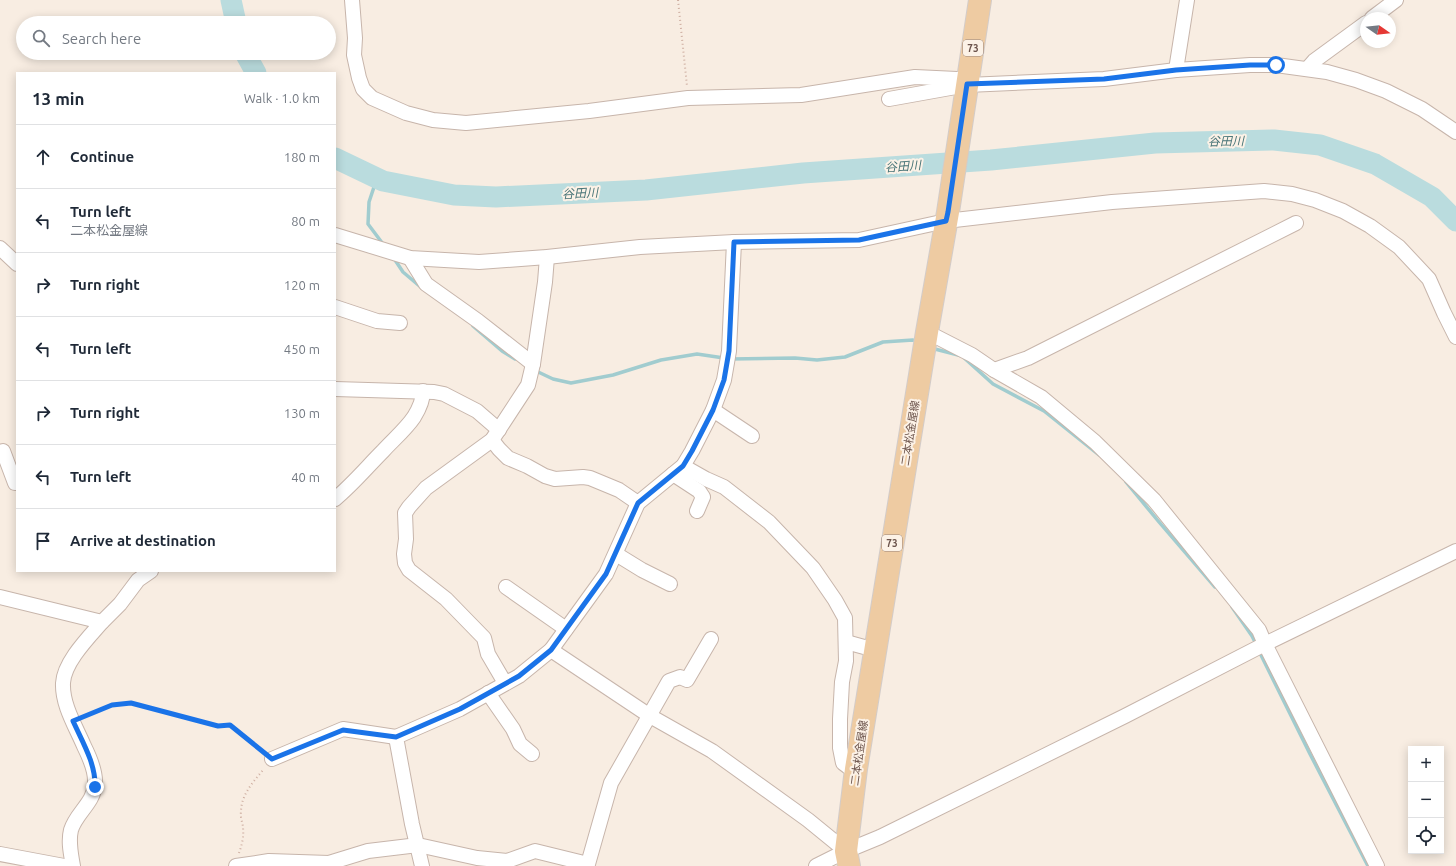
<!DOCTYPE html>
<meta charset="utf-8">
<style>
body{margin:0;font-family:Ubuntu,"Noto Sans JP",sans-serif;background:#f6f6f7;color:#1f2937}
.controls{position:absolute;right:12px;bottom:12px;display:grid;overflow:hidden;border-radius:0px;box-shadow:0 2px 10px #0003}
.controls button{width:36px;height:36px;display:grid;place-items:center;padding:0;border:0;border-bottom:1px solid #e0e1e3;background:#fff;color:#1f2937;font:20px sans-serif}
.compass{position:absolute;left:1360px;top:12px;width:36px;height:36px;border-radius:50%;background:#fff;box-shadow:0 2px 10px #0003;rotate:104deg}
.stop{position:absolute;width:12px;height:12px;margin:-9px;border:3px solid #1a73e8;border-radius:50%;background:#fff}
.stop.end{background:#1a73e8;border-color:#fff;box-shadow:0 1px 4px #0008}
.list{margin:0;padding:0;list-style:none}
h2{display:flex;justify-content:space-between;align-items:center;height:52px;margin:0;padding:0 16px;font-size:17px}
h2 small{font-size:13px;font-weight:400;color:#747a83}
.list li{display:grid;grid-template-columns:26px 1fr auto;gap:12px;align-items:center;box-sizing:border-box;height:64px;padding:0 16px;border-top:1px solid #e0e1e3}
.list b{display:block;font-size:15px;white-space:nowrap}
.list p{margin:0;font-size:13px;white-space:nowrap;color:#747a83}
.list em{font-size:13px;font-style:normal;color:#747a83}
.icon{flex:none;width:22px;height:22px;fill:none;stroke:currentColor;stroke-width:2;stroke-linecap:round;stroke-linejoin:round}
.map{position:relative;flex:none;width:1456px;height:866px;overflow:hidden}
.search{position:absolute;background:#fff;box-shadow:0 2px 10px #0003;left:16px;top:16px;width:320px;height:44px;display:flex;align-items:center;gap:10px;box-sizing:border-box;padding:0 14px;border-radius:22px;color:#747a83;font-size:15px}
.panel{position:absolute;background:#fff;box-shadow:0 2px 10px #0003;left:16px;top:72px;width:320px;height:500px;border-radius:0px}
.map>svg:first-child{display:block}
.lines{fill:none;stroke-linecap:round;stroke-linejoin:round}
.stream{stroke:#a1cccf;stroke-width:3.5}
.river{stroke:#badcde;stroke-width:21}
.minor-casing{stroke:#c7b5ab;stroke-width:16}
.primary-casing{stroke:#d3ccc9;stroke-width:24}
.path{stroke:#ceaea1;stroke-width:2;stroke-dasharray:1 3;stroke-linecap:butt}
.minor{stroke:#fff;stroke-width:14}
.primary{stroke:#eecba2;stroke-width:22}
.route{stroke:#1a73e8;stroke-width:5}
.labels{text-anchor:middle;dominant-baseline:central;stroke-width:4;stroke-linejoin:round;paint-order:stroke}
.shield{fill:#fcf2e7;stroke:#97837a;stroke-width:1}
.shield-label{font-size:10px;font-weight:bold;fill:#6c544c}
.street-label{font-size:11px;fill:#6c544c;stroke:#fcf2e7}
.water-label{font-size:12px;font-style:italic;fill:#467376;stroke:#fcf2e7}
</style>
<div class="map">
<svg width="1456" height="866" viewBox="0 0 1456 866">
<rect width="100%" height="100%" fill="#f8ede2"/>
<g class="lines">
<g class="stream">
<path d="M 377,178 L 369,202 L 368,224 L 383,244"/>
<path d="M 393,257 L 403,272 L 423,289"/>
<path d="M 473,326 L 502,351 L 515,359"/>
<path d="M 931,348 L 962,356 L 993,384 L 1044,411 L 1099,455"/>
<path d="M 730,359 L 795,358 L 817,360 L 845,357 L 883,342 L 913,340 L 918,342"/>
<path d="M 534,370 L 553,379 L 571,383 L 613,375 L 661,360 L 697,354 L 724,358"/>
<path d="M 1126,482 L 1159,522 L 1215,587"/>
<path d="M 1232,607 L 1252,636 L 1257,646"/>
<path d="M 1259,651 L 1310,754 L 1368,866"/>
</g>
<g class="river">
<path d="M 231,0 L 236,23"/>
<path d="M 245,53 L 256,73"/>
<path d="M 335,158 L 383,181 L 454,195 L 496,197 L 646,190 L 803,173 L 991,160 L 1155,143 L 1274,140 L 1320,145 L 1375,164 L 1432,197 L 1456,221"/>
</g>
<defs>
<g id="minor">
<path d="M 352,0 L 355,38 L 354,55 L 359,78 L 363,89 L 372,98 L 406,113 L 433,120 L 466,123 L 589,111 L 688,98 L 801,95 L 915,77 L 957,79 L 967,85"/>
<path d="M 1372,18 L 1396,0"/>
<path d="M 1307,69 L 1314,61 L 1366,23"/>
<path d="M 1176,70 L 1187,0"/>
<path d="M 889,99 L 967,85 L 1104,79 L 1176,70 L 1250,65 L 1276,65 L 1327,72 L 1356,80 L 1386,91 L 1422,109 L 1456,132"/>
<path d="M 335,235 L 410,258 L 479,262 L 547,257 L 640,247 L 734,242 L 859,240 L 946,221 L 1112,202 L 1264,191 L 1292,194 L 1315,200 L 1343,211 L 1370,226 L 1399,247 L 1429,279 L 1444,313 L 1456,337"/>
<path d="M 734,242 L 729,351 L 724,380 L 713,410 L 692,451 L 683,466 L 638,503 L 606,574 L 551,650 L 650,716 L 712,751 L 808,820 L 846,851"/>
<path d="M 0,248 L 17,264"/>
<path d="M 410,258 L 426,284 L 478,321 L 533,364"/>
<path d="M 335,307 L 377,321 L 400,323"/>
<path d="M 927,332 L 972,355 L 994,370 L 1041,397 L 1095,442 L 1154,500 L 1259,630 L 1265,644 L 1377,866"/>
<path d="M 994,370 L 1028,358 L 1296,223"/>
<path d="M 335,389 L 434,392 L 444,394 L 477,411 L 499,430"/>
<path d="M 713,410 L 752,436"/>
<path d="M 492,440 L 499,449 L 508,458 L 527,466 L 545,476 L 555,479 L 583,477 L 590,478 L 619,490 L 638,503"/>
<path d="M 3,451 L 15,483 L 17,483"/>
<path d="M 683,466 L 706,479 L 724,487 L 769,522 L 813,568 L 835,600 L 845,618 L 846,661 L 842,682 L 840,719 L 840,748 L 843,763 L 855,772"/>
<path d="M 673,474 L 699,491 L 703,497 L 697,511"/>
<path d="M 335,499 C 353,484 367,467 383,451 C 393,440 406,429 414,417 C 419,409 423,399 423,391"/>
<path d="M 616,554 L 642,570 L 670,584"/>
<path d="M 506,587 L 566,629"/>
<path d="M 0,597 L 102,622 L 120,604 L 138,580 L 151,571"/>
<path d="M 846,642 L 875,650"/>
<path d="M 505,683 L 488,654 L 484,638 L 446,599 L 409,570 L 405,563 L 404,554 L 406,539 L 405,513 L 409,507 L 426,488 L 492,440 L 528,385 L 533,364 L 545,282 L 547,257"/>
<path d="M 488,693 L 513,729 L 520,744 L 532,754"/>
<path d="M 272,759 L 343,729 L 396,737"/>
<path d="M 0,854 L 64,866"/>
<path d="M 73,866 C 71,854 68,842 71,830 C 76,813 94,803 95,784 C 96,772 90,758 84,746 C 76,727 62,705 63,683 C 64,662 89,637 102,622"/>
<path d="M 236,866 L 269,861 L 329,863 L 368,851 L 418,845 L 477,858 L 507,861 L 535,851 L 588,864 L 611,783 L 669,681 L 680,677 L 687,680 L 711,639"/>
<path d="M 422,866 L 412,824 L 396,737 L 460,709 L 519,676 L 551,650"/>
<path d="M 816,866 L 846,851 L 880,837 L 1125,716 L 1265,644 L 1456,551"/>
</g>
<path id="primary" d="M 849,866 L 846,851 L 856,769 L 927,332 L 948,212 L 980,0"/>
</defs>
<use href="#minor" class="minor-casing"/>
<use href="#primary" class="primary-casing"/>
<g class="path">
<path d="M 678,0 L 687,86"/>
<path d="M 84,717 L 112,705 L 131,703 L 218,726 L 230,725 L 262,752"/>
<path d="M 239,853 C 242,845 244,836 243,828 C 243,823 240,818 241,812 C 241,795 253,782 264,769"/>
</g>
<use href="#minor" class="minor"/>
<use href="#primary" class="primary"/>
</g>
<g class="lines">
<path class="route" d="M 95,787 C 96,764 82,741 73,721 L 112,705 L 131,703 L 218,726 L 230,725 L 272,759 L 343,730 L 396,737 L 460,709 L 519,676 L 551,650 L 606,574 L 638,503 L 683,466 L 692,451 L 713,410 L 724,380 L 729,351 L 734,242 L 859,240 L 946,221 L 948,212 L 967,84 L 1104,79 L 1176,70 L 1250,65 L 1276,65"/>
</g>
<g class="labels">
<g class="shield">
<rect x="963" y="40" width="20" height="16" rx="3"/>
<rect x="882" y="535" width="20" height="16" rx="3"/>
</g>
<g class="shield-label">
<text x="973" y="48">73</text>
<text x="892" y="543">73</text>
</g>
<g class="street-label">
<text transform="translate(910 433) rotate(-81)">二本松金屋線</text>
<text transform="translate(859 753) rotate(-82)">二本松金屋線</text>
</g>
<g class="water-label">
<text transform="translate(1226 141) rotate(-1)">谷田川</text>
<text transform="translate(903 166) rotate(-4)">谷田川</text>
<text transform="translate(580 193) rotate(-3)">谷田川</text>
</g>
</g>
</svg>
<div class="controls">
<button>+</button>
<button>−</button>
<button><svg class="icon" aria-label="locate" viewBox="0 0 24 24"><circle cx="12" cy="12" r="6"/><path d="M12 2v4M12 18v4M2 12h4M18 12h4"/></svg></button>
</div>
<svg class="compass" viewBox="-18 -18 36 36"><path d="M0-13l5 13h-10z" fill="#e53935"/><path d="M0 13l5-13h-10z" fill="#747a83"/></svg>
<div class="stop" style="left:1276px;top:65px"></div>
<div class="stop end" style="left:95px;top:787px"></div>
<div class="search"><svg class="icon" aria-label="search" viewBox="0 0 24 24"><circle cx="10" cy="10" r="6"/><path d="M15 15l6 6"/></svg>Search here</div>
<section class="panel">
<h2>13 min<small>Walk · 1.0 km</small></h2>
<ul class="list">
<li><svg class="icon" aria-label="ahead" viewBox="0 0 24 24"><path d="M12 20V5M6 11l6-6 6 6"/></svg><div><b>Continue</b></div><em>180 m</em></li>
<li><svg class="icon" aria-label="left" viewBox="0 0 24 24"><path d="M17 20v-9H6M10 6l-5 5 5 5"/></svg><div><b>Turn left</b><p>二本松金屋線</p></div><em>80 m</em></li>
<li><svg class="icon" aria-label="right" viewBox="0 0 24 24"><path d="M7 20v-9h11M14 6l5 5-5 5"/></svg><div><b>Turn right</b></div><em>120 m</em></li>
<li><svg class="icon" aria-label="left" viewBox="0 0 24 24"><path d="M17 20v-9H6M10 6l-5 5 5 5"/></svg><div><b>Turn left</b></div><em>450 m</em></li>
<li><svg class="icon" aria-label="right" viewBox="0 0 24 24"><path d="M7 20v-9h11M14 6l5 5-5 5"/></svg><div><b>Turn right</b></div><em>130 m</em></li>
<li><svg class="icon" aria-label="left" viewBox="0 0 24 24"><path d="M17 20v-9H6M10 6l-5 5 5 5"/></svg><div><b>Turn left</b></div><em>40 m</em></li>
<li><svg class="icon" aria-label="arrive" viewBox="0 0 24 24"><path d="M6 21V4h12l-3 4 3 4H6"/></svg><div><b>Arrive at destination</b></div></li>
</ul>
</section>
</div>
